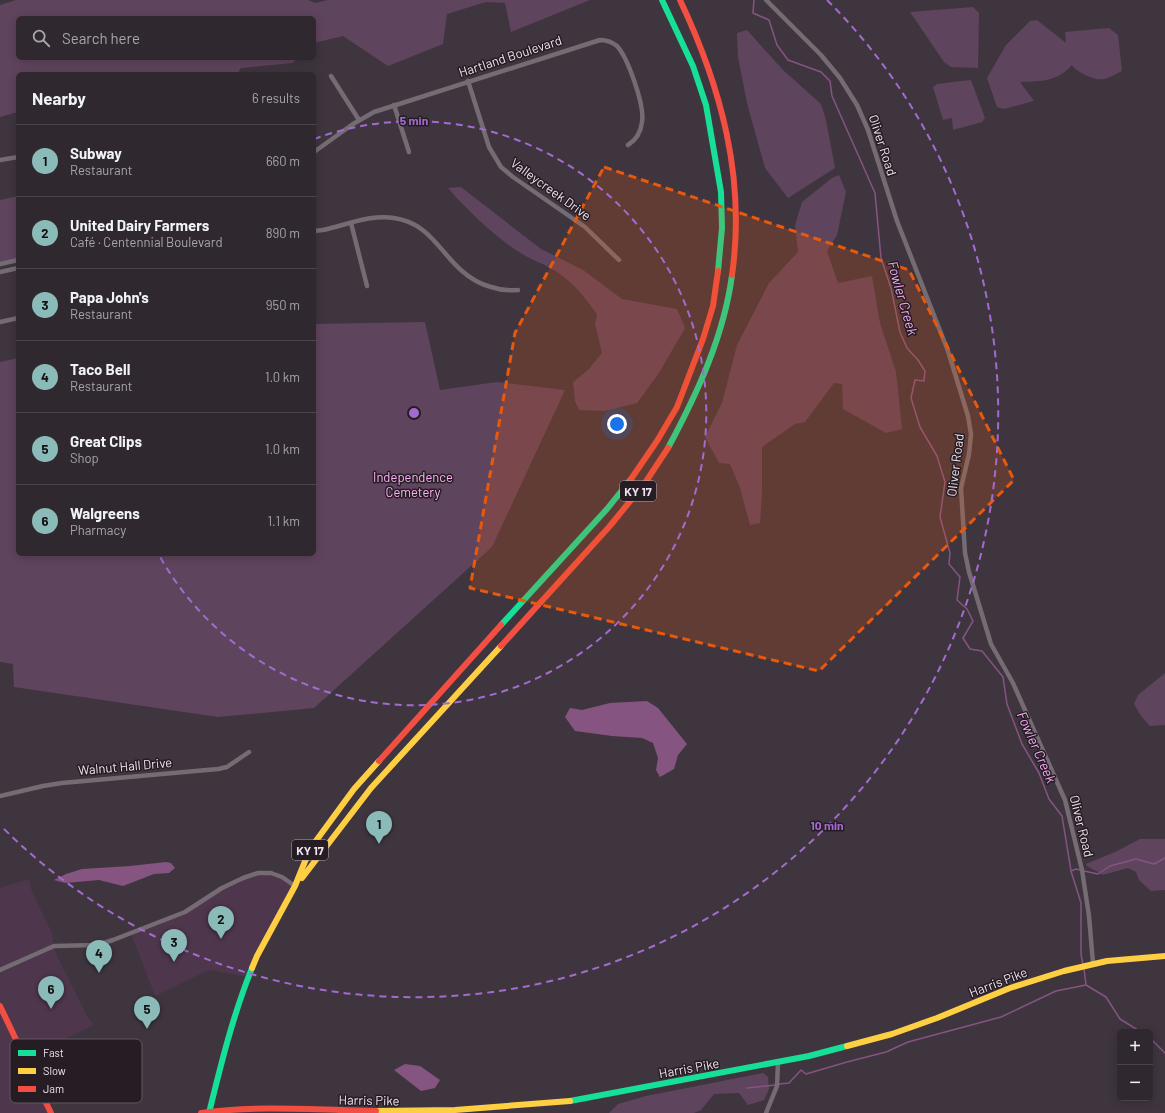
<!DOCTYPE html>
<meta charset="utf-8">
<style>
body{margin:0;font-family:Barlow,sans-serif;background:#3b343b;color:#f1f3f6}
.controls{position:absolute;right:12px;bottom:12px;display:grid;overflow:hidden;border-radius:6px;box-shadow:0 2px 10px #0003}
.controls button{width:36px;height:36px;display:grid;place-items:center;padding:0;border:0;border-bottom:1px solid #4a444b;background:#2f282f;color:#f1f3f6;font:20px sans-serif}
.you{position:absolute;left:617px;top:424px;width:14px;height:14px;margin:-10px;border:3px solid #fff;border-radius:50%;background:#1a73e8;box-shadow:0 0 0 6px #1a73e833}
.badge{display:grid;place-items:center;width:26px;height:26px;border-radius:50%;background:#8bbbb9;color:#111;font-size:13px;font-weight:700}
.pin{position:absolute;translate:-50% -33px;filter:drop-shadow(0 1px 2px #0008)}
.pin::after{content:'';position:absolute;top:21px;width:14px;height:12px;background:inherit;clip-path:polygon(0 0,100% 0,50% 100%)}
.list{margin:0;padding:0;list-style:none}
h2{display:flex;justify-content:space-between;align-items:center;height:52px;margin:0;padding:0 16px;font-size:17px}
h2 small{font-size:13px;font-weight:400;color:#a7a6aa}
.list li{display:grid;grid-template-columns:26px 1fr auto;gap:12px;align-items:center;box-sizing:border-box;height:72px;padding:0 16px;border-top:1px solid #4a444b}
.list b{display:block;font-size:15px;white-space:nowrap}
.list p{margin:0;font-size:13px;white-space:nowrap;color:#a7a6aa}
.list em{font-size:13px;font-style:normal;color:#a7a6aa}
.icon{flex:none;width:22px;height:22px;fill:none;stroke:currentColor;stroke-width:2;stroke-linecap:round;stroke-linejoin:round}
.map{position:relative;flex:none;width:1165px;height:1113px;overflow:hidden}
.search{position:absolute;background:#2f282f;box-shadow:0 2px 10px #0003;left:16px;top:16px;width:300px;height:44px;display:flex;align-items:center;gap:10px;box-sizing:border-box;padding:0 14px;border-radius:6px;color:#a7a6aa;font-size:15px}
.panel{position:absolute;background:#2f282f;box-shadow:0 2px 10px #0003;left:16px;top:72px;width:300px;height:484px;border-radius:6px}
.map>svg:first-child{display:block}
.built{fill:#4e364c}
.green{fill:#5f445d}
.water{fill:#855481}
.lines{fill:none;stroke-linecap:round;stroke-linejoin:round}
.stream{stroke:#855481;stroke-width:1.5}
.street{stroke:#746b73;stroke-width:4.5}
.fast{stroke:#16e098;stroke-width:6}
.slow{stroke:#ffcf43;stroke-width:6}
.jam{stroke:#f24e42;stroke-width:6}
.marked{fill:#e8590c;fill-opacity:0.2;stroke:#e8590c;stroke-width:3;stroke-dasharray:8 5;stroke-linejoin:round}
.ring{fill:none;stroke:#a36bcf;stroke-width:2;stroke-dasharray:7 5}
.labels{text-anchor:middle;dominant-baseline:central;stroke-width:3;stroke-linejoin:round;paint-order:stroke}
.shield{fill:#251c24;stroke:#b2a6b1;stroke-width:1}
.shield-label{font-size:12px;font-weight:bold;fill:#eee1ed}
.street-label{font-size:13px;fill:#eee1ed;stroke:#251c24}
.park-label{font-size:13px;fill:#ffb2f9;stroke:#251c24}
.water-label{font-size:14px;font-style:italic;fill:#f8abf2;stroke:#251c24}
.key{fill:#251c24;stroke:#615760;stroke-width:1}
.key-label{font-size:11px;fill:#eee1ed}
.centre{fill:#a36bcf;stroke:#251c24;stroke-width:2}
.ring-label{font-size:12px;text-anchor:middle;font-weight:bold;fill:#a36bcf;stroke:#251c24;stroke-width:3;stroke-linejoin:round;paint-order:stroke}
</style>
<div class="map">
<svg width="1165" height="1113" viewBox="0 0 1165 1113">
<rect width="100%" height="100%" fill="#3f353f"/>
<g class="built">
<path d="M 271,873 L 295,886 L 248,977 L 209,970 L 155,996 L 131,933 L 185,912 L 243,878 Z"/>
<path d="M 29,879 L 32,892 L 52,933 L 54,946 L 57,956 L 87,1016 L 94,1025 L 26,1057 L 51,1113 L 0,1113 L 0,888 Z"/>
</g>
<g class="green">
<path d="M 16,0 L 308,0 L 315,3 L 328,0 L 590,0 L 511,32 L 505,3 L 486,2 L 447,14 L 443,44 L 388,66 L 343,36 L 314,43 L 314,18 L 18,18 L 18,58 L 298,58 L 292,63 L 241,68 L 237,74 L 18,74 L 18,112 L 0,117 L 0,5 Z"/>
<path d="M 973,7 L 979,13 L 978,68 L 951,67 L 944,62 L 910,12 Z"/>
<path d="M 1037,20 L 1066,43 L 1065,32 L 1109,28 L 1118,35 L 1122,71 C 1117,73 1110,78 1104,79 C 1095,81 1076,72 1072,65 C 1057,82 1041,81 1020,82 L 1034,101 L 1004,109 L 997,107 L 987,78 L 1006,45 L 1030,21 Z"/>
<path d="M 747,30 L 783,70 L 821,104 L 826,120 L 835,168 L 788,198 L 765,168 L 747,103 L 738,57 L 737,33 Z"/>
<path d="M 971,80 L 985,118 L 982,122 L 953,130 L 952,118 L 943,120 L 933,87 L 937,84 Z"/>
<path d="M 839,175 L 846,192 L 837,235 L 827,251 L 838,283 L 872,276 L 880,323 L 896,372 L 902,429 L 886,433 L 843,409 L 842,384 L 834,383 L 805,422 L 795,424 L 762,447 L 762,494 L 760,523 L 750,525 L 740,488 L 730,464 L 719,463 L 705,437 L 722,403 L 737,345 L 769,283 L 798,252 L 795,225 L 802,202 L 832,178 Z"/>
<path d="M 461,187 L 541,249 L 583,270 L 622,299 L 677,309 L 685,328 L 659,373 L 637,403 L 605,411 L 579,410 L 575,401 L 573,382 L 588,370 L 602,353 L 595,324 L 597,314 C 585,298 574,283 557,272 C 545,264 531,260 519,252 C 494,236 467,210 448,188 Z"/>
<path d="M 18,196 L 18,260 L 0,264 L 0,200 Z"/>
<path d="M 425,322 L 440,390 L 497,382 L 565,390 L 492,547 L 314,708 L 218,717 L 14,687 L 13,664 L 0,662 L 0,362 L 18,358 L 18,554 L 314,554 L 314,324 Z"/>
<path d="M 1165,673 L 1165,725 L 1150,726 L 1141,716 L 1134,704 L 1138,695 Z"/>
<path d="M 1140,839 L 1165,839 L 1165,890 L 1151,891 L 1139,880 L 1136,872 L 1128,868 L 1103,875 L 1087,866 L 1086,864 L 1115,852 Z"/>
<path d="M 763,1073 L 768,1077 L 769,1089 L 764,1100 L 748,1105 L 739,1093 L 714,1094 L 701,1110 L 694,1113 L 609,1113 L 618,1104 L 646,1096 Z"/>
</g>
<g class="water">
<path d="M 647,701 L 658,708 L 687,744 L 678,755 L 674,769 L 660,777 L 656,770 L 658,758 L 653,743 L 642,738 L 612,736 L 575,731 L 565,717 L 570,708 L 582,710 L 610,703 Z"/>
<path d="M 166,862 L 171,863 L 175,868 L 169,873 L 154,874 L 123,886 L 99,880 L 65,883 L 54,880 L 66,874 L 82,869 L 130,866 Z"/>
<path d="M 405,1064 L 420,1066 L 440,1080 L 435,1088 L 421,1091 L 394,1070 Z"/>
</g>
<g class="lines">
<g class="stream">
<path d="M 754,0 L 753,13 L 769,20 L 777,45 L 788,60 L 821,72 L 830,81 L 832,96 L 875,193 L 881,258 L 891,288 L 900,332 L 907,348 L 918,360 L 925,371 L 924,381 L 915,380 L 911,398 L 920,427 L 937,456 L 945,482 L 940,517 L 950,553 L 949,564 L 960,577 L 957,600 L 967,609 L 973,621 L 963,638 L 970,649 L 982,651 L 1003,677 L 1007,704 L 1022,744 L 1039,773 L 1049,799 L 1062,816 L 1071,871 L 1081,903 L 1081,954 L 1083,965"/>
<path d="M 1071,871 L 1076,869 L 1080,870"/>
<path d="M 1084,871 L 1098,874 L 1110,866 L 1136,859 L 1154,864 L 1165,858"/>
<path d="M 1084,969 L 1086,985 L 1106,997 L 1120,1019 L 1141,1032"/>
<path d="M 1150,1038 L 1165,1053"/>
<path d="M 779,1084 L 789,1083 L 801,1070 L 806,1074 L 847,1062 L 886,1052 L 908,1042 L 1001,1017 L 1056,991 L 1086,985"/>
<path d="M 747,1088 L 775,1085"/>
</g>
<g class="street">
<path d="M 766,0 L 821,55 L 840,78 L 857,105 L 868,130 L 897,221 L 948,351 L 968,416 L 971,434 L 969,454 L 961,488 L 965,553 L 969,572 L 991,644 L 1013,683 L 1065,800 L 1082,870 L 1089,916 L 1093,963"/>
<path d="M 331,76 L 359,120"/>
<path d="M 468,81 L 489,147 L 501,167 L 513,177 L 585,227 L 619,260"/>
<path d="M 394,105 L 409,152"/>
<path d="M 314,152 L 353,124 L 374,112 L 600,40 C 606,40 612,42 617,46 C 628,58 645,106 642,122 C 641,131 636,140 628,145"/>
<path d="M 0,160 L 18,157"/>
<path d="M 351,223 L 367,286"/>
<path d="M 314,231 L 323,230 C 346,225 371,214 394,218 C 429,223 439,251 462,271 C 471,279 480,284 491,287 C 500,290 508,291 518,290"/>
<path d="M 0,264 L 18,260"/>
<path d="M 0,272 L 18,268"/>
<path d="M 0,322 L 18,318"/>
<path d="M 0,796 L 43,786 L 62,783 L 218,769 L 227,767 L 249,752"/>
<path d="M 0,970 L 54,946 L 97,945 L 113,940 L 185,912 L 222,888 L 243,878 L 258,873 L 271,873 L 282,877 L 295,886"/>
<path d="M 766,1113 L 777,1086 L 778,1063"/>
</g>
<g class="fast">
<path d="M 662,0 L 693,66 L 706,105 L 721,192 L 722,228 L 718,271"/>
<path d="M 668,448 C 697,394 724,336 732,275"/>
<path d="M 501,625 L 607,509 L 631,479"/>
<path d="M 570,1101 L 809,1056 L 847,1046"/>
<path d="M 209,1113 C 221,1064 233,1015 252,968"/>
</g>
<g class="slow">
<path d="M 302,878 L 371,788 L 501,646"/>
<path d="M 252,968 L 257,956 L 295,886 L 310,849 L 354,789 L 379,761"/>
<path d="M 847,1046 L 892,1034 L 937,1018 L 1010,988 L 1064,971 L 1107,961 L 1165,956"/>
<path d="M 376,1111 L 455,1110 L 570,1101"/>
</g>
<g class="jam">
<path d="M 680,0 C 721,87 746,178 732,275"/>
<path d="M 631,479 L 657,441 L 677,407 L 703,339 L 713,306 L 718,271"/>
<path d="M 501,646 L 609,527 L 645,483 L 668,448"/>
<path d="M 379,761 L 501,625"/>
<path d="M 0,1006 L 51,1113"/>
<path d="M 201,1113 C 258,1105 318,1110 376,1111"/>
</g>
</g>
<path class="marked" d="M 604,167 L 909,270 L 1014,480 L 819,671 L 470,588 L 515,333 Z"/>
<g class="ring">
<path d="M314 139A292 292 0 1 1 159 555"/>
<path d="M827 0A584 584 0 1 1 1 826"/>
</g>
<g class="labels">
<g class="shield">
<rect x="620" y="481" width="36" height="20" rx="3"/>
<rect x="292" y="840" width="36" height="20" rx="3"/>
</g>
<g class="shield-label">
<text x="638" y="491">KY 17</text>
<text x="310" y="850">KY 17</text>
</g>
<g class="street-label">
<text transform="translate(510 56) rotate(-18)">Hartland Boulevard</text>
<text transform="translate(883 145) rotate(72)">Oliver Road</text>
<text transform="translate(551 189) rotate(36)">Valleycreek Drive</text>
<text transform="translate(955 465) rotate(-83)">Oliver Road</text>
<text transform="translate(125 766) rotate(-5)">Walnut Hall Drive</text>
<text transform="translate(1082 826) rotate(76)">Oliver Road</text>
<text transform="translate(998 982) rotate(-21)">Harris Pike</text>
<text transform="translate(689 1068) rotate(-10)">Harris Pike</text>
<text transform="translate(369 1100) rotate(1)">Harris Pike</text>
</g>
<g class="park-label">
<text x="413" y="477">Independence<tspan x="413" dy="15">Cemetery</tspan></text>
</g>
<g class="water-label">
<text transform="translate(903 298) rotate(74)">Fowler Creek</text>
<text transform="translate(1037 747) rotate(66)">Fowler Creek</text>
</g>
</g>
<rect x="10" y="1039" width="132" height="64" rx="6" class="key"/>
<rect x="18" y="1050" width="18" height="6" fill="#16e098"/>
<rect x="18" y="1068" width="18" height="6" fill="#ffcf43"/>
<rect x="18" y="1086" width="18" height="6" fill="#f24e42"/>
<g class="key-label">
<text x="43" y="1057">Fast</text>
<text x="43" y="1075">Slow</text>
<text x="43" y="1093">Jam</text>
</g>
<circle cx="414" cy="413" r="6" class="centre"/>
<g class="ring-label">
<text x="414" y="125">5 min</text>
<text x="827" y="830">10 min</text>
</g>
</svg>
<div class="controls">
<button>+</button>
<button>−</button>
</div>
<div class="you"></div>
<div class="pin badge" style="left:379px;top:844px">1</div>
<div class="pin badge" style="left:221px;top:939px">2</div>
<div class="pin badge" style="left:174px;top:962px">3</div>
<div class="pin badge" style="left:99px;top:973px">4</div>
<div class="pin badge" style="left:147px;top:1029px">5</div>
<div class="pin badge" style="left:51px;top:1009px">6</div>
<div class="search"><svg class="icon" aria-label="search" viewBox="0 0 24 24"><circle cx="10" cy="10" r="6"/><path d="M15 15l6 6"/></svg>Search here</div>
<section class="panel">
<h2>Nearby<small>6 results</small></h2>
<ul class="list">
<li><span class="badge">1</span><div><b>Subway</b><p>Restaurant</p></div><em>660 m</em></li>
<li><span class="badge">2</span><div><b>United Dairy Farmers</b><p>Café · Centennial Boulevard</p></div><em>890 m</em></li>
<li><span class="badge">3</span><div><b>Papa John's</b><p>Restaurant</p></div><em>950 m</em></li>
<li><span class="badge">4</span><div><b>Taco Bell</b><p>Restaurant</p></div><em>1.0 km</em></li>
<li><span class="badge">5</span><div><b>Great Clips</b><p>Shop</p></div><em>1.0 km</em></li>
<li><span class="badge">6</span><div><b>Walgreens</b><p>Pharmacy</p></div><em>1.1 km</em></li>
</ul>
</section>
</div>
